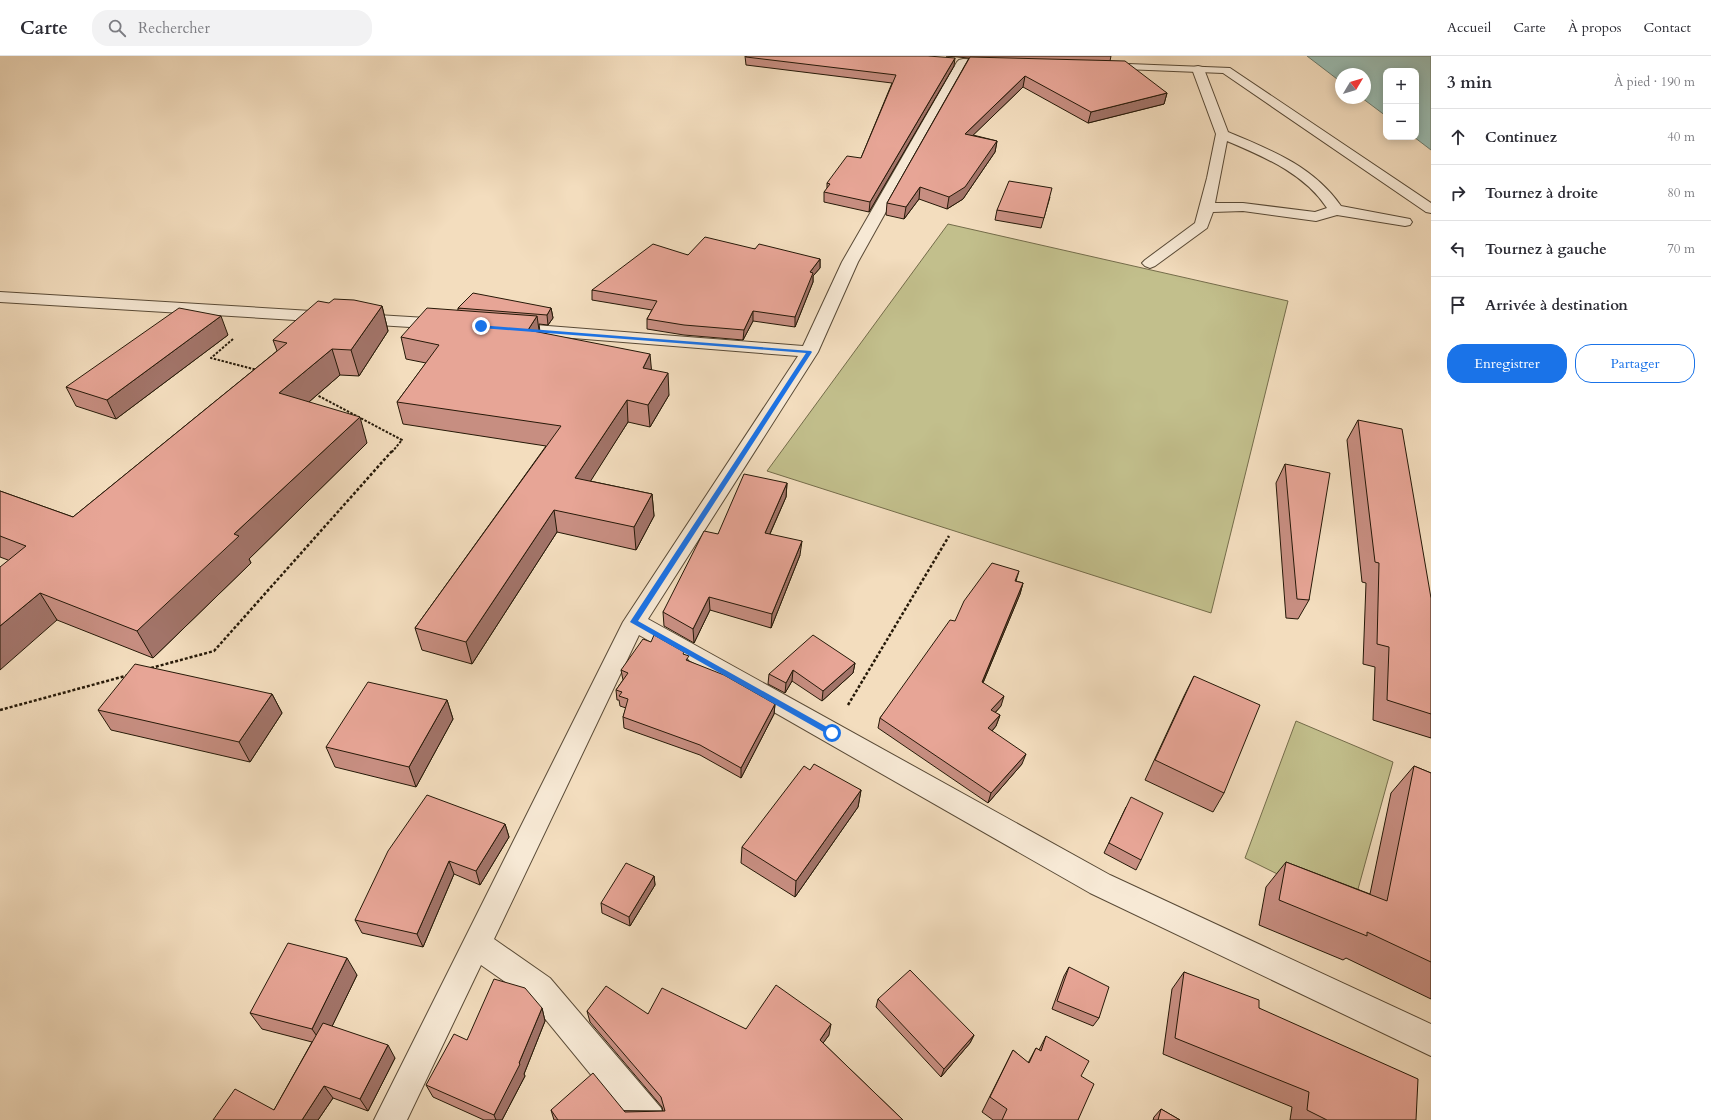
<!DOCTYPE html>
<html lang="fr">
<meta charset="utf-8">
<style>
body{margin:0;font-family:Cardo,serif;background:#f2f2f3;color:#2b2b33}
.controls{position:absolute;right:12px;top:12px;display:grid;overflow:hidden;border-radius:8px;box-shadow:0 2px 10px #0003}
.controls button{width:36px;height:36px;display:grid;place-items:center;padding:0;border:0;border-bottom:1px solid #e1e1e2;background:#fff;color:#2b2b33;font:20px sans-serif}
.compass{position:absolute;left:1335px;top:12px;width:36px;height:36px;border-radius:50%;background:#fff;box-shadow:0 2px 10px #0003;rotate:52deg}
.stop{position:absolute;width:12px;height:12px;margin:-9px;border:3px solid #1a73e8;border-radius:50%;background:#fff}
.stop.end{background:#1a73e8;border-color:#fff;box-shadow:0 1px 4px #0008}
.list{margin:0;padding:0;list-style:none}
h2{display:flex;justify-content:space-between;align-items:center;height:52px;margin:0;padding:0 16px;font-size:17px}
h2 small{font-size:13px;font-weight:400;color:#7c7c81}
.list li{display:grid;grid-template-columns:26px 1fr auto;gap:12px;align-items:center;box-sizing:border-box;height:56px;padding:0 16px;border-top:1px solid #e1e1e2}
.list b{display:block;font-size:15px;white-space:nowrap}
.list em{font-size:13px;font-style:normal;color:#7c7c81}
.actions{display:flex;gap:8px;padding:12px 16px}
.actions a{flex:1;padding:9px 0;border:1px solid #1a73e8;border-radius:16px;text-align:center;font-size:14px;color:#1a73e8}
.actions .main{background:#1a73e8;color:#fff}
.icon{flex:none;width:22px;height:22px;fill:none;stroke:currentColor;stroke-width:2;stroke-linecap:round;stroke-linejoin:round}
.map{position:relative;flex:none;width:1431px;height:1064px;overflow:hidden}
header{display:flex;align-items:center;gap:24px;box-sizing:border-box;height:56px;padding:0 20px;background:#fff;border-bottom:1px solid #e1e1e2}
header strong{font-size:19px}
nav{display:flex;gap:22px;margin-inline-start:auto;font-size:14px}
.search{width:280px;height:36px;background:#f2f2f3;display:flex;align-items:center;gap:10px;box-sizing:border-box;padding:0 14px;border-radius:16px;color:#7c7c81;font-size:15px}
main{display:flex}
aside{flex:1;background:#fff}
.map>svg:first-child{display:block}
.green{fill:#c2bf8c;stroke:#746c4a}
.water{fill:#9bbcb1;stroke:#6c7b6d}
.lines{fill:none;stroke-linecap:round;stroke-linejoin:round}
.lane-casing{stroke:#594a36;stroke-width:2}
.street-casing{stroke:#594a36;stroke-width:2}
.path-far1{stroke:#261908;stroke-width:2;stroke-dasharray:2.5 1.5;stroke-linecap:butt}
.path{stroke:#261908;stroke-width:2.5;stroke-dasharray:3 2;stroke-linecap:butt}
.lane{fill:#f7e9d5;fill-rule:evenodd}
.street{fill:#f7e9d5;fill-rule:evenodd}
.wall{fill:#c78e81;stroke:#261908}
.shaded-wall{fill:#a27469;stroke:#261908}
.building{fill:#e7a596;stroke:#261908}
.route{fill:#1a73e8}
</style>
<header>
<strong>Carte</strong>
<div class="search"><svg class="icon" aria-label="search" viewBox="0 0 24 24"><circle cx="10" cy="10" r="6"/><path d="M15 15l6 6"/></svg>Rechercher</div>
<nav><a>Accueil</a><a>Carte</a><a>À propos</a><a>Contact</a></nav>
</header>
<main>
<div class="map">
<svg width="1431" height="1064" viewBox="0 0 1431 1064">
<rect width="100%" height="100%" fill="#f3ddbe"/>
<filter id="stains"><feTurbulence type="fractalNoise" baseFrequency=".005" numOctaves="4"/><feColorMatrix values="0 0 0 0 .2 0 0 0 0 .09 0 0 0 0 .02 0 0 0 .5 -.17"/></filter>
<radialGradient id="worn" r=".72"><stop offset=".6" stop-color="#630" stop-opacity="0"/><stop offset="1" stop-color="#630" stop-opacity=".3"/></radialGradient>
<g class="green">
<path d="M 948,168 L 1288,245 L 1211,557 L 767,415 Z"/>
<path d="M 1296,665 L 1393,706 L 1352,855 L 1245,802 Z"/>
</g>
<path class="water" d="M 1307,0 L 1431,0 L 1431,94 L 1414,81 L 1416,81 L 1416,15 L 1386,15 L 1386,60 L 1362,42 L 1365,42 L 1365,18 L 1341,18 L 1341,26 Z"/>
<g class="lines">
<defs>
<path id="lane" d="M 1198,10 L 1202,11 L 1204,13 L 1228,76 C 1271,94 1313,110 1341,150 L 1410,163 L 1412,166 L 1410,169 L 1405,170 L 1337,159 L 1316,165 L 1243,155 L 1213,156 L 1207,172 L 1155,210 L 1150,212 L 1145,210 L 1142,207 L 1145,204 L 1195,167 L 1207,122 L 1216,78 L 1192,13 L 1194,11 ZM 1227,85 C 1264,101 1304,117 1327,152 L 1315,156 L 1243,147 L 1215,147 Z"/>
<g id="street">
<path d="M 963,3 L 997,4 L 1001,5 L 1003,7 L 1001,9 L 997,10 L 967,10 L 858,206 L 818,296 L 648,563 L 1110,819 L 1431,968 L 1431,1000 L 1090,837 L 639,579 L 494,883 L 550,922 L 661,1052 L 665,1064 L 628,1064 L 528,942 L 481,909 L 407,1064 L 374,1064 L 623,566 L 798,300 L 510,277 L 504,276 L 502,272 L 504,268 L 510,267 L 803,290 L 842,206 L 957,6 L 959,4 Z"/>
<path d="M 1103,7 L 1230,12 L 1431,147 L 1431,157 L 1426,156 L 1223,17 L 1099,12 L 1097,10 L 1099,8 Z"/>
<path d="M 0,236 L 443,263 L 449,264 L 451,268 L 449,272 L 443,273 L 0,246 Z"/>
</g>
</defs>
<use href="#lane" class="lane-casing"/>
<use href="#street" class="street-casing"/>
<g class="path-far1">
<path d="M 233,283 L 211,302 L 257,314"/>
<path d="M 315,338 L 402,384 L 392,396"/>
</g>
<g class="path">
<path d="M 151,612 L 214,595 L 392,395"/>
<path d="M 848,649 L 949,480"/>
<path d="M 0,654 L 129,619"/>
</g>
<use href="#lane" class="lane"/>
<use href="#street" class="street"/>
</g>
<g class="wall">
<path d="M 745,0 L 928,0 L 954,10 L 869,156 L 824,146 L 824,136 L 827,133 L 827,127 L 861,102 L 892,27 L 746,9 Z"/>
<path d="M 946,0 L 1111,0 L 1110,5 L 1167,37 L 1164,48 L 1088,67 L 1023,31 L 973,79 L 997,85 L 995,96 L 963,143 L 947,153 L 919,143 L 904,163 L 886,159 L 887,147 L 969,2 Z"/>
<path d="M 1050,141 L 1041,172 L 995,164 L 997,154 Z"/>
<path d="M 755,193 L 820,203 L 820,212 L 813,220 L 813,226 L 795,271 L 753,265 L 743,284 L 684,279 L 647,273 L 647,263 L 652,254 L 592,244 L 592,234 L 688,199 Z"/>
<path d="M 382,250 L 388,275 L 359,320 L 340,319 L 309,346 L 367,387 L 249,503 L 251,507 L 153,602 L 57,564 L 8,504 L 0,501 L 0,435 L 73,461 L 277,295 L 273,284 Z"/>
<path d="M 458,252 L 551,252 L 553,262 L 548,269 L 539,268 L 540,276 L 651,314 L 669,339 L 650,371 L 628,366 L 590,425 L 652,438 L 654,460 L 636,494 L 557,476 L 472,608 L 422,594 L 415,572 L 546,390 L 403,368 L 397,346 L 426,307 L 406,303 L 401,281 L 458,254 Z"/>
<path d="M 228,279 L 116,363 L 76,350 L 66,331 Z"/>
<path d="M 1358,364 L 1431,542 L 1431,682 L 1373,664 L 1375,611 L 1363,608 L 1366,527 L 1362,526 L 1347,384 Z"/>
<path d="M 1285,408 L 1309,544 L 1298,563 L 1286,562 L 1276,427 Z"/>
<path d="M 787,427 L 786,441 L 770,478 L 800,499 L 771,572 L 710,554 L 694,587 L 664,570 L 663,556 L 718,478 Z"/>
<path d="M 1019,515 L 1016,525 L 1023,527 L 1020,538 L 983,627 L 1001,650 L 995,657 L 1000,659 L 996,670 L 992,675 L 1022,708 L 988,747 L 878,672 L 880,662 L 955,565 Z"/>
<path d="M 684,598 L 689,605 L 775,648 L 774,658 L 741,722 L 700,699 L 624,672 L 623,661 L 626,652 L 620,650 L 619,644 L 617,644 L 616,634 L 623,624 L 621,614 Z"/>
<path d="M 855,607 L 853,617 L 822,645 L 792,625 L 785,637 L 768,628 L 769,618 Z"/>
<path d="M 1194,620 L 1224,737 L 1213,756 L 1145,724 L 1184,640 Z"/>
<path d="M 272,638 L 282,657 L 250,706 L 111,674 L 98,654 Z"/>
<path d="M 447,644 L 453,663 L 416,731 L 335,711 L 326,691 Z"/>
<path d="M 1414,710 L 1431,717 L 1431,943 L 1346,902 L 1343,904 L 1259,869 L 1266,831 L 1286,806 L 1370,838 L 1391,737 Z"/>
<path d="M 810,714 L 861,734 L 858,751 L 795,841 L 741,807 L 742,791 Z"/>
<path d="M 1126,751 L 1141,804 L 1136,814 L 1104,797 Z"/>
<path d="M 505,768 L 509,781 L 480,829 L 454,818 L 423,891 L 362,877 L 355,864 Z"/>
<path d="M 654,820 L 655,829 L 630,870 L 602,857 L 601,847 Z"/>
<path d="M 1069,911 L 1099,962 L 1093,970 L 1052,953 L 1064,920 Z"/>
<path d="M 1184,916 L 1259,952 L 1416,1064 L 1290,1064 L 1292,1051 L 1163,998 L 1172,933 Z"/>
<path d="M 357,919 L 332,970 L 395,1002 L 368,1055 L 333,1042 L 318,1064 L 213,1064 L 274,1054 L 312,986 L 262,973 L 250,957 Z"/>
<path d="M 878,943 L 974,979 L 970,987 L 941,1021 L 876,951 Z"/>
<path d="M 542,952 L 545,965 L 524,1018 L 525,1020 L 502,1064 L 484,1064 L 433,1041 L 426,1029 L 467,984 Z"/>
<path d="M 587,955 L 648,958 L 746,973 L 829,979 L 823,987 L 903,1064 L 554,1064 L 551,1054 L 663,1055 L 662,1051 L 590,966 Z"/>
<path d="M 1046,980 L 1081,1020 L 1078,1064 L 993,1064 L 982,1056 L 1013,994 L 1028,1007 L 1036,992 L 1039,994 Z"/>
<path d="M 1161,1053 L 1180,1064 L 1153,1064 L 1154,1061 Z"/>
</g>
<g class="shaded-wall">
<path d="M 955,2 L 954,10 L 869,156 L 870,146 Z"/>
<path d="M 1025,20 L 1023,31 L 963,89 L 965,78 Z"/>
<path d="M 1167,37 L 1164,48 L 1088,67 L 1091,56 Z"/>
<path d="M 997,85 L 995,96 L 963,143 L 947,153 L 949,141 Z"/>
<path d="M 920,131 L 919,143 L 904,163 L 906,151 Z"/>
<path d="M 820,203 L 820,212 L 813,220 L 813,226 L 795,271 L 795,261 L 810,216 Z"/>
<path d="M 382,250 L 388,275 L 359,320 L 351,294 Z"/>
<path d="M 551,252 L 553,262 L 548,269 L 547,259 Z"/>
<path d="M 753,255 L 753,265 L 743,284 L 744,274 Z"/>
<path d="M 221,260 L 228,279 L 116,363 L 107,344 Z"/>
<path d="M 537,260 L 540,281 L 528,274 Z"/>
<path d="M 332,293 L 340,319 L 288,364 L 279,337 Z"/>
<path d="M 650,298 L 652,319 L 643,312 Z"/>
<path d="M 668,317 L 669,339 L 650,371 L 648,349 Z"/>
<path d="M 627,344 L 628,366 L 578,445 L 575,422 Z"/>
<path d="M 360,361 L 367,387 L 249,503 L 251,507 L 153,602 L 137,575 L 234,478 Z"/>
<path d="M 787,427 L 786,441 L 764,491 L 765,477 Z"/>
<path d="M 652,438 L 654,460 L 636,494 L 634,471 Z"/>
<path d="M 554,454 L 557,476 L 472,608 L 466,586 Z"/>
<path d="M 802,485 L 800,499 L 771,572 L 772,558 Z"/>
<path d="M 1023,527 L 1020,538 L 979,636 L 982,626 Z"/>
<path d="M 40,537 L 57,564 L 0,614 L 0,570 Z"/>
<path d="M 709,541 L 710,554 L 694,587 L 693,573 Z"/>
<path d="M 855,607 L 853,617 L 822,645 L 823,635 Z"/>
<path d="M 793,614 L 792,625 L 785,637 L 786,627 Z"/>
<path d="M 272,638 L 282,657 L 250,706 L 239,686 Z"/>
<path d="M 1004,640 L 1001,650 L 988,664 L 991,654 Z"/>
<path d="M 447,644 L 453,663 L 416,731 L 409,711 Z"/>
<path d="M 775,648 L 774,658 L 741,722 L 741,712 Z"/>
<path d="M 1000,659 L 996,670 L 985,683 L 988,672 Z"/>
<path d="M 1026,698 L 1022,708 L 988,747 L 991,737 Z"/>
<path d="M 861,734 L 858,751 L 795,841 L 796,825 Z"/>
<path d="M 505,768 L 509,781 L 480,829 L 476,815 Z"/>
<path d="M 449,805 L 454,818 L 423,891 L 417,878 Z"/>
<path d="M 654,820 L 655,829 L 630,870 L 629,861 Z"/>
<path d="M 347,902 L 357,919 L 323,989 L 312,973 Z"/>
<path d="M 542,952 L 545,965 L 524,1018 L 525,1020 L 502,1064 L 496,1064 L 494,1059 L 519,1007 Z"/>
<path d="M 831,968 L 829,979 L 818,994 L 820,984 Z"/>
<path d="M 974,979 L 970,987 L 941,1021 L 944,1013 Z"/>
<path d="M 388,989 L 395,1002 L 368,1055 L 360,1043 Z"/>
<path d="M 324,1030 L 333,1042 L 318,1064 L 302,1064 Z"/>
</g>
<g class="building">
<path d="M 746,0 L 928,0 L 955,2 L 870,146 L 824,136 L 830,128 L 827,127 L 847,100 L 861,102 L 896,19 L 746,1 Z"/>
<path d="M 970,1 L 1125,5 L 1167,37 L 1091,56 L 1025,20 L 965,78 L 997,85 L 965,131 L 949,141 L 920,131 L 906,151 L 887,147 Z"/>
<path d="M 1009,125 L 1052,132 L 1044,162 L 997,154 Z"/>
<path d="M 705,181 L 755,193 L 759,188 L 820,203 L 810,216 L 813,217 L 795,261 L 753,255 L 744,274 L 684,269 L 647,263 L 657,245 L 592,234 L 653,188 L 688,199 Z"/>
<path d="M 473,237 L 551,252 L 547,259 L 458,252 Z"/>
<path d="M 334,243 L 354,244 L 382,250 L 351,294 L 332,293 L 279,337 L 360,361 L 234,478 L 239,480 L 137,575 L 40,537 L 0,570 L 0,511 L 26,490 L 0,480 L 0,435 L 73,461 L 287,287 L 273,284 L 318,245 L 329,247 Z"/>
<path d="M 179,252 L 221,260 L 107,344 L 66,331 Z"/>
<path d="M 427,252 L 537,260 L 528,274 L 650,298 L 643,312 L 668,317 L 648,349 L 627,344 L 575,422 L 652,438 L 634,471 L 554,454 L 466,586 L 415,572 L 561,370 L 397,346 L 439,289 L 401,281 Z"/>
<path d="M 1358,364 L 1402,373 L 1431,542 L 1431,658 L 1387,644 L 1389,591 L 1377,588 L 1379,507 L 1375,506 Z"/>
<path d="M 1285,408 L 1330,417 L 1309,544 L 1297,543 Z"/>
<path d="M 744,418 L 787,427 L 765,477 L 802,485 L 772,558 L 709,541 L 693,573 L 663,556 L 704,475 L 718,478 Z"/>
<path d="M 992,507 L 1019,515 L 1015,525 L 1023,527 L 982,626 L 1004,640 L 991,654 L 1000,659 L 988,672 L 1026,698 L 991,737 L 880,662 L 950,564 L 955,565 L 964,545 Z"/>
<path d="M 654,579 L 684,596 L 683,598 L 689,600 L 686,604 L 724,619 L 775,648 L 741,712 L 700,689 L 623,661 L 628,643 L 619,640 L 622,636 L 616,634 L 628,617 L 621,614 L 643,583 L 651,586 Z"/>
<path d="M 813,579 L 855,607 L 823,635 L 793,614 L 786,627 L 769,618 Z"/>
<path d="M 135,608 L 272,638 L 239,686 L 98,654 Z"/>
<path d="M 1194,620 L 1260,649 L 1224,737 L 1155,704 Z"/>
<path d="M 368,626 L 447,644 L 409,711 L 326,691 Z"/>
<path d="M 814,708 L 861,734 L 796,825 L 742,791 L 804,710 L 810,714 Z"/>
<path d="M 1414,710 L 1431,717 L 1431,906 L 1367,876 L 1367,880 L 1279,844 L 1286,806 L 1387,845 Z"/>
<path d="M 427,739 L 505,768 L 476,815 L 449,805 L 417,878 L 355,864 L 388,795 Z"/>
<path d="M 1131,741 L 1163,757 L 1141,804 L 1109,787 Z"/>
<path d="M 626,807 L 654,820 L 629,861 L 601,847 Z"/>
<path d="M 288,887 L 347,902 L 312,973 L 250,957 Z"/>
<path d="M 1069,911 L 1109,931 L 1099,962 L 1057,945 Z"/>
<path d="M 910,914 L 974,979 L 944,1013 L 878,943 Z"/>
<path d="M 1184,916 L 1259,944 L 1259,952 L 1418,1023 L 1416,1064 L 1327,1064 L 1307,1054 L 1309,1036 L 1175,982 Z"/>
<path d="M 494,923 L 525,932 L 542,952 L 519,1007 L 520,1008 L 494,1059 L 426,1029 L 454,978 L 467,984 Z"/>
<path d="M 776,929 L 831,968 L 820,984 L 903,1064 L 558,1064 L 551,1054 L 593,1017 L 625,1056 L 665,1055 L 661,1041 L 587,955 L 606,930 L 648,958 L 662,932 L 746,973 Z"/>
<path d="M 323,967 L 388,989 L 360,1043 L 324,1030 L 302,1064 L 213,1064 L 235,1033 L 274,1054 Z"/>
<path d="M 1046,980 L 1089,1005 L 1081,1020 L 1094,1028 L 1078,1064 L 1002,1064 L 1007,1053 L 990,1041 L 1013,994 L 1029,1007 L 1036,992 L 1041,995 Z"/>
<path d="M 1161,1053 L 1180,1064 L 1158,1064 Z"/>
</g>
<path class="route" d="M 479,269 L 811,295 L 812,296 L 638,565 L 834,675 L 834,679 L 829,679 L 630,566 L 806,297 L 481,272 Z"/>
<rect width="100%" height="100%" filter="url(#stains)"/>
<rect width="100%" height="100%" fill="url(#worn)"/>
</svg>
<div class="controls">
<button>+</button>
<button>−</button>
</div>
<svg class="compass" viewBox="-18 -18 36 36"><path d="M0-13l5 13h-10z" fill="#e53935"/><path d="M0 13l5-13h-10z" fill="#7c7c81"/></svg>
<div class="stop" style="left:832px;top:677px"></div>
<div class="stop end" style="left:481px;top:270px"></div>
</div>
<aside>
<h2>3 min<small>À pied · 190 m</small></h2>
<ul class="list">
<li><svg class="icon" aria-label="ahead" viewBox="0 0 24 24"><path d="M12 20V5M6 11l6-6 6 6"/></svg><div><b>Continuez</b></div><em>40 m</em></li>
<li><svg class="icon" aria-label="right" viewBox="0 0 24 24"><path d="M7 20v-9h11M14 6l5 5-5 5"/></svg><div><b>Tournez à droite</b></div><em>80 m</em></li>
<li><svg class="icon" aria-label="left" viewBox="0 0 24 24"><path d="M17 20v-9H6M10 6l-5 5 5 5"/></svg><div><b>Tournez à gauche</b></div><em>70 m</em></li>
<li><svg class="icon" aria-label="arrive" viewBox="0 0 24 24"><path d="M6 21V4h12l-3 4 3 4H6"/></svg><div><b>Arrivée à destination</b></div></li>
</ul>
<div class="actions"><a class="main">Enregistrer</a><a>Partager</a></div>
</aside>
</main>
